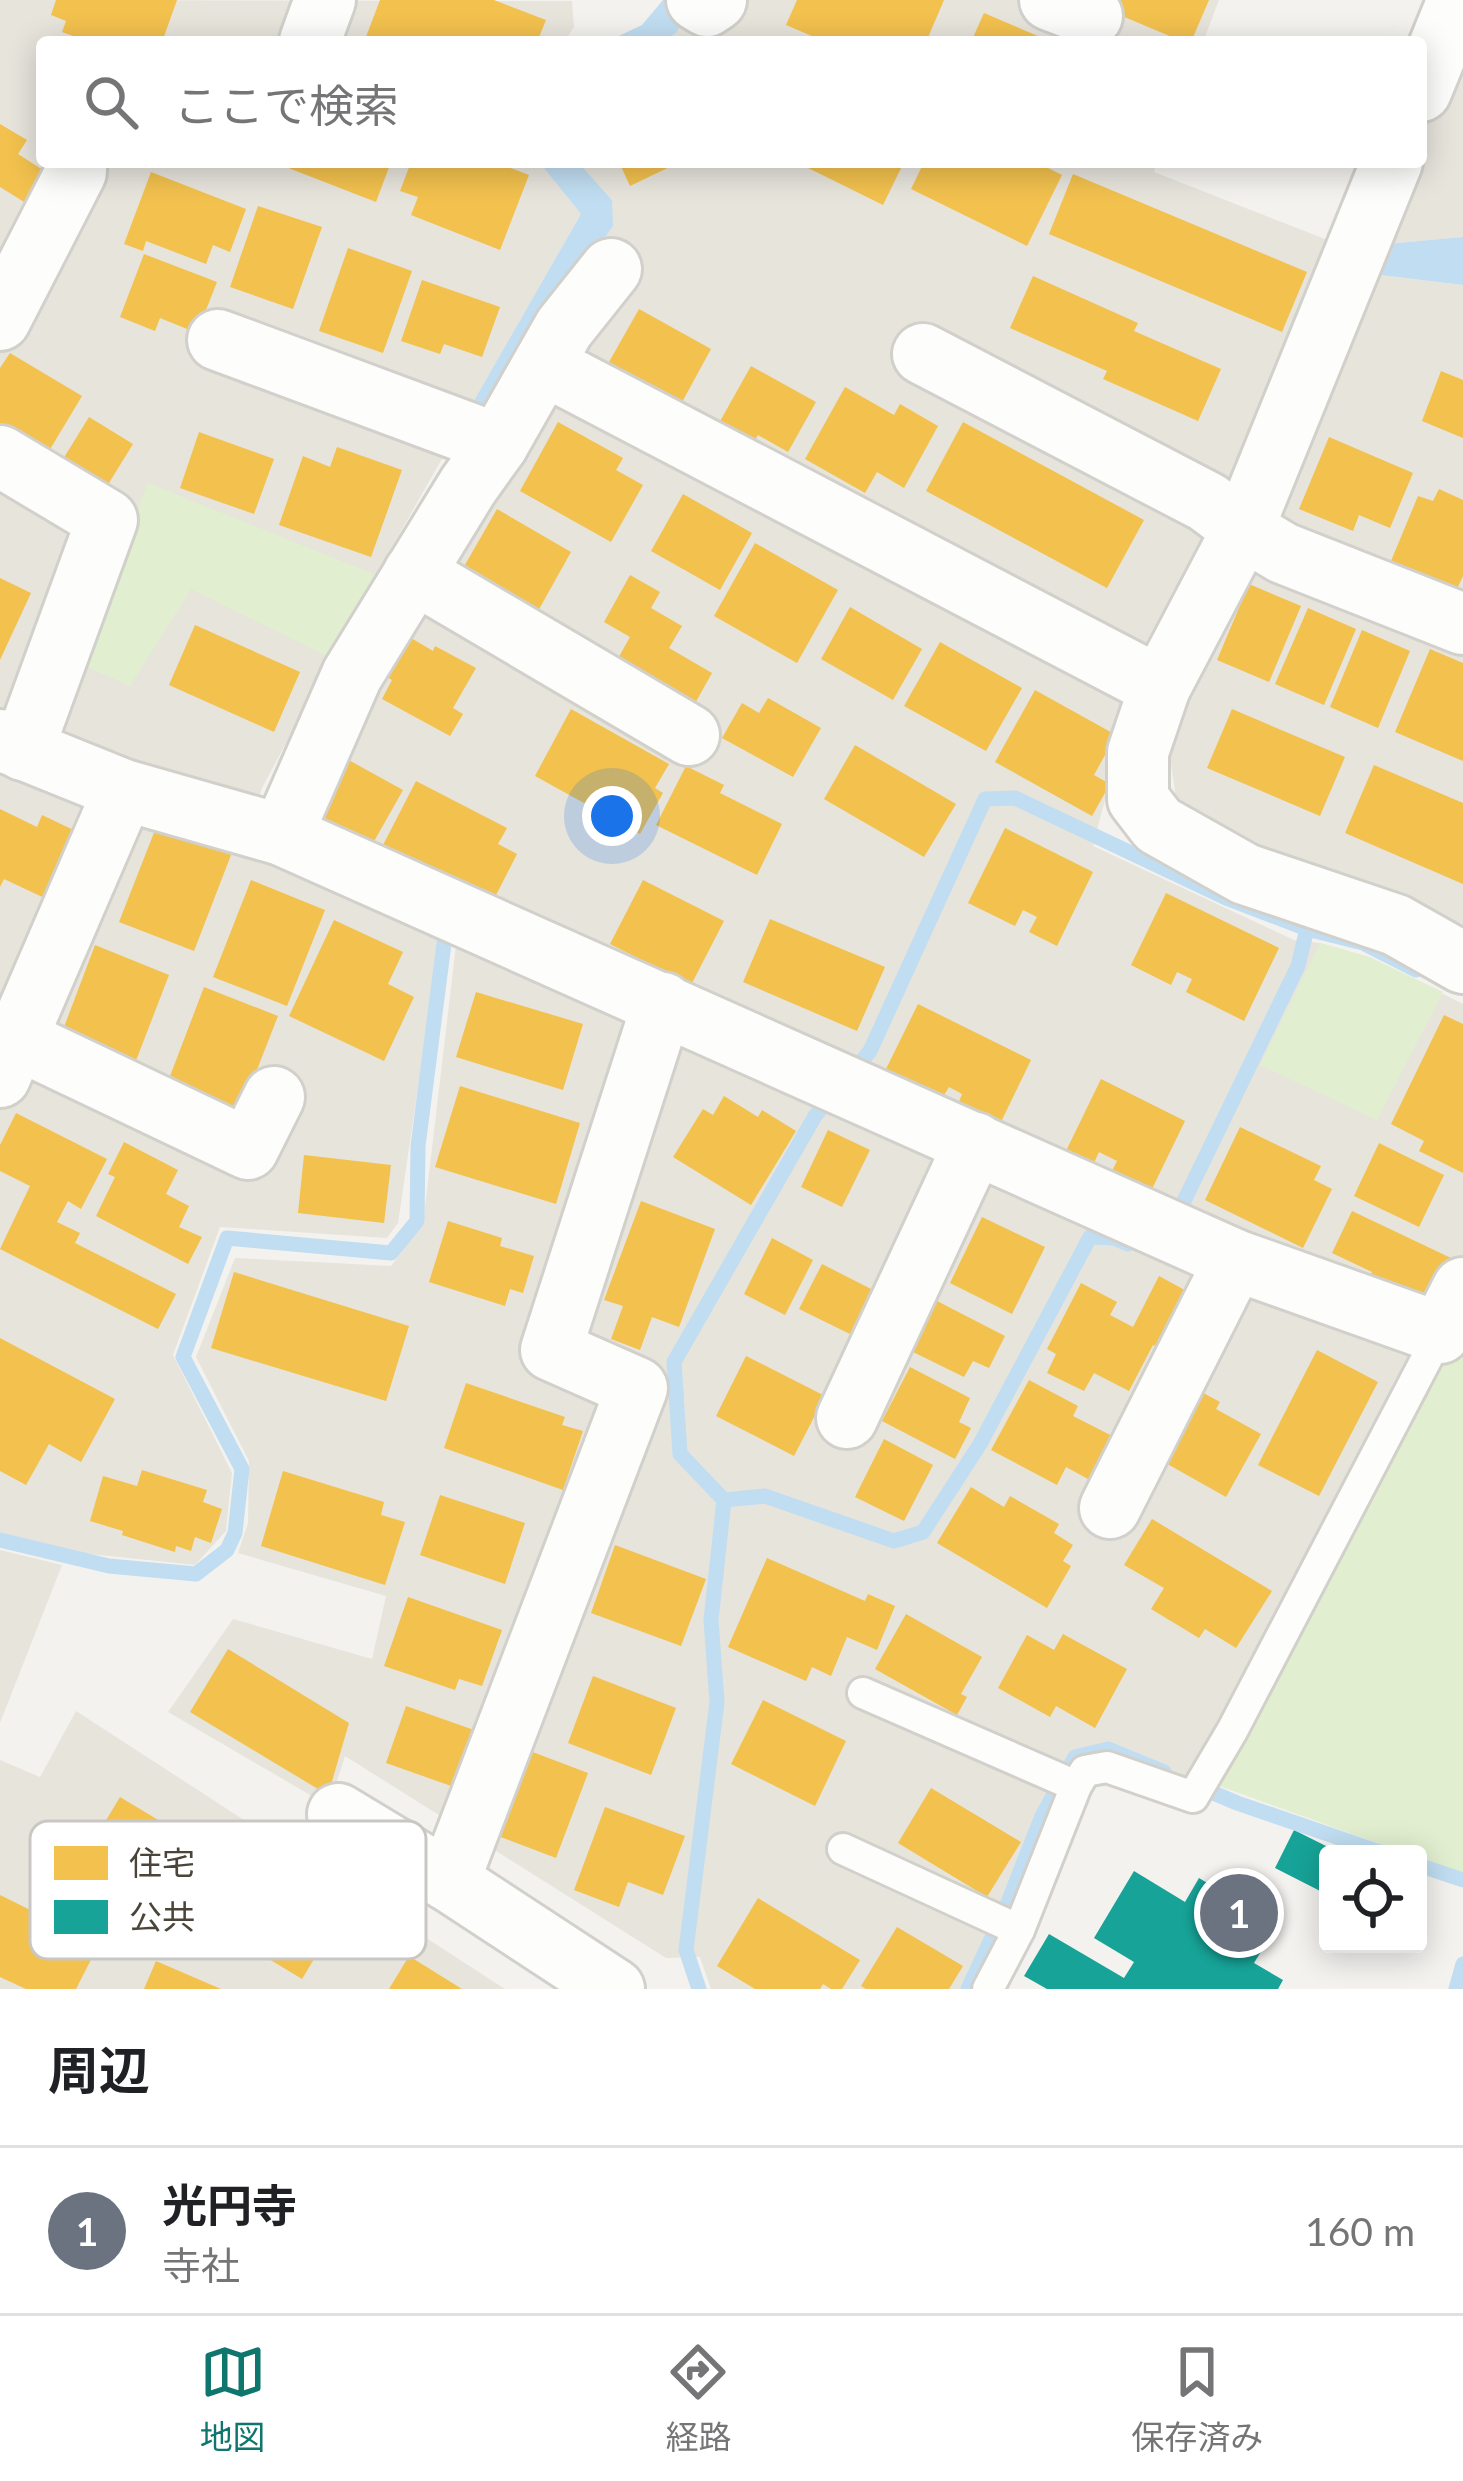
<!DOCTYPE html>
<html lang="ja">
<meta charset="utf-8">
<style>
body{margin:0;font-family:Lato,"Noto Sans JP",sans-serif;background:#f2f2f2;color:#202124}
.controls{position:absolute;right:36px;bottom:36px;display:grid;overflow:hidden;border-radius:12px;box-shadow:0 6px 30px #0003}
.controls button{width:108px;height:108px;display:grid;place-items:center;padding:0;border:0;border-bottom:3px solid #e0e0e0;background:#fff;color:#202124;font:60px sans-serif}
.you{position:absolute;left:612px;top:816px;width:42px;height:42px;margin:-30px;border:9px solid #fff;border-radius:50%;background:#1a73e8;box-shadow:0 0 0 18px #1a73e833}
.badge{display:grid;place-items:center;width:78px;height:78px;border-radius:50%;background:#0f766e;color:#fff;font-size:39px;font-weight:700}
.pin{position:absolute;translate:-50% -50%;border:6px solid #fff;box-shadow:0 3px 12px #0006}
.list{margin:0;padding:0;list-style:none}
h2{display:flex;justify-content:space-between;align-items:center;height:156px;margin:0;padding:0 48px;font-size:51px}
h2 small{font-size:39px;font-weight:400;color:#757577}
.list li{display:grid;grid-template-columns:78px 1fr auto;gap:36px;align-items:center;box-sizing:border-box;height:168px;padding:0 48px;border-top:3px solid #e0e0e0}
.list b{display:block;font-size:45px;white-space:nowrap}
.list p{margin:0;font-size:39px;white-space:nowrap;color:#757577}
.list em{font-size:39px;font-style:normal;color:#757577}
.icon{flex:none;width:66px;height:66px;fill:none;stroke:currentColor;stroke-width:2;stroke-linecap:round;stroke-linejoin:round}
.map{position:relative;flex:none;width:1463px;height:1989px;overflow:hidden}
.search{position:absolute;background:#fff;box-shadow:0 6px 30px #0003;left:36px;right:36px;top:36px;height:132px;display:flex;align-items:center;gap:30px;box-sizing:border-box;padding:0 42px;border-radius:12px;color:#757577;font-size:45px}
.sheet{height:324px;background:#fff}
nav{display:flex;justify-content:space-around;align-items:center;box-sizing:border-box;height:168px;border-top:3px solid #e0e0e0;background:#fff;font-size:33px;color:#757577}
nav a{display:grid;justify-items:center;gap:6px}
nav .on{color:#0f766e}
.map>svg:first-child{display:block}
.residential{fill:#e7e4dc}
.green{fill:#e1eecf}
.water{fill:#c0ddf1}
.homes{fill:#f2c14e}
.public{fill:#17a398}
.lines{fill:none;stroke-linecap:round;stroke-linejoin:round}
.stream{stroke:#c0ddf1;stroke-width:15}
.service-casing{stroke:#d2d0cb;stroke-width:36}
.minor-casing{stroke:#d2d0cb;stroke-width:66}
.service{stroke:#fdfdfc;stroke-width:30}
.minor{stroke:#fdfdfc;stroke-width:60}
.key{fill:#fff;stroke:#c9c7c4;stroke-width:3}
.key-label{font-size:33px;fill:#4b4439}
</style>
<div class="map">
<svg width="1463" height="1989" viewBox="0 0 1463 1989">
<rect width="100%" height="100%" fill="#f4f2ee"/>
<g class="residential">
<path d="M 0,0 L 572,1 L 574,27 L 564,42 L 42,42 L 42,162 L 539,162 L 581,214 L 376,575 L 262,788 L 242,854 L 440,937 L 398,1223 L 387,1238 L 220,1227 L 173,1355 L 232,1473 L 226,1531 L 195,1565 L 71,1552 L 0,1536 Z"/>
<path d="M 696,0 L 1219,0 L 1203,42 L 661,42 L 676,33 Z"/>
<path d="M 1463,37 L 1463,237 L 1376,245 L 1421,162 L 1421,137 Z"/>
<path d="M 578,162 L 1157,162 L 1154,172 L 1338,244 L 1232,490 L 1132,695 L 1093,846 L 1294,940 L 1320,943 L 1369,957 L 1463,1004 L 1463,1314 L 1214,1784 L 1123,1776 L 1089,1790 L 1000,1989 L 711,1989 L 700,1957 L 666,1958 L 345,1756 L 329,1806 L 168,1712 L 233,1619 L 372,1659 L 386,1596 L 238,1553 L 248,1523 L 249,1461 L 196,1357 L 235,1258 L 391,1266 L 423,1224 L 457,937 L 268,846 L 612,200 Z"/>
<path d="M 1372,274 L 1463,285 L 1463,941 L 1225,842 L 1176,798 L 1167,736 Z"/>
<path d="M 0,1550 L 62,1565 L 0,1723 Z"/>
<path d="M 76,1711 L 505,1989 L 0,1989 L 0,1760 L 40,1777 Z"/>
</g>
<g class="green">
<path d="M 148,483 L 376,575 L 331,658 L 191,589 L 130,686 L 74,661 Z"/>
<path d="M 1320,943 L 1369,957 L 1443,992 L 1377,1120 L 1260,1065 Z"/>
<path d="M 1463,1314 L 1463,1874 L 1418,1858 L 1418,1854 L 1408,1854 L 1214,1784 Z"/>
</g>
<g class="water">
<path d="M 663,0 L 696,0 L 676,33 L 661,42 L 606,42 L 642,25 Z"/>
<path d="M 539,162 L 578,162 L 612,200 L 613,226 L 572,283 L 502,403 L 471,406 L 581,214 Z"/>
<path d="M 1463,237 L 1463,285 L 1372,274 L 1375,245 Z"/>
</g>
<g class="homes">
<path d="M 56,0 L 177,0 L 162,42 L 90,42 L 62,32 L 66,21 L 51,15 Z"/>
<path d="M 380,0 L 494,0 L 546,20 L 537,42 L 364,42 Z"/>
<path d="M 797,0 L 944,0 L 926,42 L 826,42 L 786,25 Z"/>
<path d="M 1107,0 L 1209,0 L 1191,42 L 1184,42 L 1103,8 Z"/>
<path d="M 984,13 L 1052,42 L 971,42 Z"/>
<path d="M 0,124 L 27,140 L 18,154 L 54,177 L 34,208 L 0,187 Z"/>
<path d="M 273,162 L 391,162 L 376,202 Z"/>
<path d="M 411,162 L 495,162 L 529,175 L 500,250 L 411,215 L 418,197 L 400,191 Z"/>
<path d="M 619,162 L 680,162 L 630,186 Z"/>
<path d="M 796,162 L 904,162 L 883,205 Z"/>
<path d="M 924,162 L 1036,162 L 1062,175 L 1027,246 L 911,189 Z"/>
<path d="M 151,172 L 246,209 L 230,252 L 213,245 L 206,264 L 146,241 L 143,251 L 124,244 Z"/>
<path d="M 1073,174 L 1307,272 L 1282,332 L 1049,234 Z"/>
<path d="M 258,206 L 322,227 L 293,309 L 230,287 Z"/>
<path d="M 348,248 L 412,271 L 383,353 L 319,331 Z"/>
<path d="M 144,254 L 217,282 L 197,333 L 160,318 L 155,331 L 120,317 Z"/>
<path d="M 1033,276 L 1138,323 L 1134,331 L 1221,369 L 1198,421 L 1103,379 L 1107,371 L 1010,328 Z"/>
<path d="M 422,280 L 500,307 L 482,357 L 444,344 L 440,354 L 401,341 Z"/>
<path d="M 639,309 L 711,349 L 681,404 L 609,362 Z"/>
<path d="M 10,353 L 82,396 L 46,456 L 0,428 L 0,368 Z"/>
<path d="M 751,366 L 816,402 L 788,452 L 758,435 L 749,451 L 714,432 Z"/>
<path d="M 1441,371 L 1463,380 L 1463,438 L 1422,421 Z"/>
<path d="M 845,387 L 894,415 L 900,404 L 938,426 L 904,488 L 877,472 L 865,493 L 805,459 Z"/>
<path d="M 89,417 L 133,444 L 104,491 L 60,464 Z"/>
<path d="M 558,422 L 623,458 L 616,470 L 643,485 L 611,542 L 520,491 Z"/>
<path d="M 963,422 L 1144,520 L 1107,588 L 926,491 Z"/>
<path d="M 199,432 L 274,459 L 254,514 L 180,488 Z"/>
<path d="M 1329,437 L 1413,473 L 1390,528 L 1359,515 L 1353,531 L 1299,509 Z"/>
<path d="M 337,447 L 402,470 L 371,557 L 279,525 L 303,456 L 330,467 Z"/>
<path d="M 1439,489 L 1463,500 L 1463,576 L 1457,589 L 1391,561 L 1418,496 L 1433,501 Z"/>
<path d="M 683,494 L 752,533 L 720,590 L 651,551 Z"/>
<path d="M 497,509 L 571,552 L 533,620 L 458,577 Z"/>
<path d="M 755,543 L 838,590 L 797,663 L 714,616 Z"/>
<path d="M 630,575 L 660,592 L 651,608 L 682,626 L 669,648 L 712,673 L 689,714 L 611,671 L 630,637 L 604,622 Z"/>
<path d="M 0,578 L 31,593 L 0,660 Z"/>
<path d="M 1249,584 L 1301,606 L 1269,682 L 1217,660 Z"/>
<path d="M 850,607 L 922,649 L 893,700 L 821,659 Z"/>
<path d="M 1308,608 L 1356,629 L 1324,705 L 1275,684 Z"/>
<path d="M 195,625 L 300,672 L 274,732 L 169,685 Z"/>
<path d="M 1362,630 L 1410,651 L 1378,728 L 1330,707 Z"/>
<path d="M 406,635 L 433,651 L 435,646 L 476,668 L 453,708 L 463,714 L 450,736 L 382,699 L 392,680 L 383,675 Z"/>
<path d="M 940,642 L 1022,688 L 986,751 L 904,706 Z"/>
<path d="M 1430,649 L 1463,663 L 1463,761 L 1395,732 Z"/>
<path d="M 1035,690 L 1116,735 L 1094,775 L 1110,784 L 1092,816 L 995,762 Z"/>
<path d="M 768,698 L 821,728 L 793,777 L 722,738 L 742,703 L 759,713 Z"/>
<path d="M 571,709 L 669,764 L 655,788 L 663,793 L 640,834 L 535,776 Z"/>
<path d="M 1232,709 L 1345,757 L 1320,816 L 1207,768 Z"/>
<path d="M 855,745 L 956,804 L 924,857 L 824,799 Z"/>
<path d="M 345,758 L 403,790 L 372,845 L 314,813 Z"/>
<path d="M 1374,765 L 1463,803 L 1463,884 L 1345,833 Z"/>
<path d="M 686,766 L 724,785 L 720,793 L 782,824 L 757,875 L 656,825 Z"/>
<path d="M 416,781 L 507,828 L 498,844 L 517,854 L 492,903 L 382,847 Z"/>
<path d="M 0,809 L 37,827 L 42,815 L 84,835 L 53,902 L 4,879 L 0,887 Z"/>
<path d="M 157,825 L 231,855 L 194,951 L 119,922 Z"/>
<path d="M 1005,828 L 1093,872 L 1057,946 L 1029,932 L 1037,917 L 1023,910 L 1015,926 L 968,903 Z"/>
<path d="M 251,880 L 325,910 L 287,1006 L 213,977 Z"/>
<path d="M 643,880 L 724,921 L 691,985 L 610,944 Z"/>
<path d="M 1166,893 L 1279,948 L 1244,1021 L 1186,992 L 1192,979 L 1177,972 L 1171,985 L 1131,965 Z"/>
<path d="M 770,919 L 885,967 L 857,1031 L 743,982 Z"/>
<path d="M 334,920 L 403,952 L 388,984 L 414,997 L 384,1061 L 289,1016 Z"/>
<path d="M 95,945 L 169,975 L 132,1071 L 58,1043 Z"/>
<path d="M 204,987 L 278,1016 L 240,1113 L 167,1084 Z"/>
<path d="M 476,992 L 583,1024 L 563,1090 L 456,1057 Z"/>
<path d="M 918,1004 L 1031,1060 L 1000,1124 L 958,1104 L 962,1094 L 949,1087 L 943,1097 L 886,1069 Z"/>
<path d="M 1444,1015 L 1463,1024 L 1463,1173 L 1419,1151 L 1424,1141 L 1391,1124 Z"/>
<path d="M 1101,1079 L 1185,1121 L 1150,1193 L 1111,1173 L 1117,1161 L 1099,1152 L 1093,1165 L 1066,1151 Z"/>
<path d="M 460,1086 L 580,1123 L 556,1204 L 435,1167 Z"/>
<path d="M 724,1096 L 758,1117 L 762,1110 L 796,1131 L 751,1205 L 673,1157 L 703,1109 L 713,1115 Z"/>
<path d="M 16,1113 L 107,1159 L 81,1209 L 68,1201 L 57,1222 L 80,1233 L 75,1243 L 176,1294 L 158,1329 L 0,1249 L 30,1186 L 0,1171 L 0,1145 Z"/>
<path d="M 1240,1127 L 1321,1166 L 1314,1180 L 1332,1189 L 1303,1248 L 1205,1200 Z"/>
<path d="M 828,1130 L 870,1150 L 842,1207 L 801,1187 Z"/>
<path d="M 124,1142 L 178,1170 L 166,1194 L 189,1206 L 179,1227 L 202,1237 L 188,1264 L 96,1216 L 115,1177 L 108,1174 Z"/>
<path d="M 1379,1143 L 1444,1175 L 1419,1227 L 1354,1196 Z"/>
<path d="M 304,1155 L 391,1165 L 384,1223 L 298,1213 Z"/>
<path d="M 641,1201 L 715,1229 L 679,1327 L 652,1317 L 640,1350 L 611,1339 L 623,1306 L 604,1300 Z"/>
<path d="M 1352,1211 L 1451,1258 L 1430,1301 L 1392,1283 L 1388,1291 L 1367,1282 L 1372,1272 L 1332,1253 Z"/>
<path d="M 982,1217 L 1045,1247 L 1012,1314 L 950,1283 Z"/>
<path d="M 448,1221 L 502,1238 L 500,1246 L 534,1256 L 523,1293 L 510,1289 L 505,1306 L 429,1282 Z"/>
<path d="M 772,1238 L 813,1260 L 785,1315 L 744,1294 Z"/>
<path d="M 822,1264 L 877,1292 L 854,1336 L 799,1309 Z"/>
<path d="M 234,1272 L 409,1326 L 386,1401 L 211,1348 Z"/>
<path d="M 1159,1276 L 1192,1294 L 1164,1350 L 1153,1345 L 1129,1391 L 1094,1373 L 1084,1391 L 1047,1373 L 1056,1354 L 1047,1349 L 1081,1283 L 1117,1302 L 1110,1315 L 1133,1327 Z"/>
<path d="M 937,1301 L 1005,1336 L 989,1368 L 973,1361 L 964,1377 L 911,1351 Z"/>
<path d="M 0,1338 L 115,1399 L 81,1462 L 49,1444 L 26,1485 L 0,1471 Z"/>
<path d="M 1317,1350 L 1378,1382 L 1319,1496 L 1258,1465 Z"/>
<path d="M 746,1356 L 825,1396 L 794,1456 L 716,1416 Z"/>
<path d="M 910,1367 L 970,1398 L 959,1422 L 971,1428 L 955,1459 L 882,1421 Z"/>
<path d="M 1029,1380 L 1078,1406 L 1073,1416 L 1122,1441 L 1099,1485 L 1066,1467 L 1057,1485 L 991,1450 Z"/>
<path d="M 466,1383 L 565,1417 L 562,1425 L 583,1431 L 563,1490 L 444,1448 Z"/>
<path d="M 1194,1388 L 1220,1402 L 1216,1409 L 1261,1434 L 1226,1497 L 1155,1457 Z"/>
<path d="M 884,1439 L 933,1465 L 904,1521 L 855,1497 Z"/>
<path d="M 142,1470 L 207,1490 L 203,1502 L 222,1509 L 211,1543 L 195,1537 L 191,1551 L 176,1546 L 175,1552 L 122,1535 L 123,1531 L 90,1521 L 103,1476 L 137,1486 Z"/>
<path d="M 283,1471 L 384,1502 L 381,1515 L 405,1522 L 385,1585 L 261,1546 Z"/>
<path d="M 971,1487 L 1004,1507 L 1010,1496 L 1059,1524 L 1054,1533 L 1073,1545 L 1063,1561 L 1071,1566 L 1047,1608 L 937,1543 Z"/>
<path d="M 440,1495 L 525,1523 L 505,1584 L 420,1555 Z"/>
<path d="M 1152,1519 L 1272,1591 L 1236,1648 L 1205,1629 L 1199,1638 L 1151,1609 L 1164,1588 L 1124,1565 Z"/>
<path d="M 615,1545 L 706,1579 L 681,1646 L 591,1613 Z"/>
<path d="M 767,1558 L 865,1601 L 868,1594 L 895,1606 L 877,1650 L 847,1637 L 831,1676 L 812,1667 L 806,1681 L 728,1647 Z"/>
<path d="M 408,1597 L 502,1630 L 482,1686 L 459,1679 L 455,1690 L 384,1666 Z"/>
<path d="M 906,1614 L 982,1657 L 961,1694 L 967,1697 L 957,1715 L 875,1669 Z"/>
<path d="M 1063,1634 L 1127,1669 L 1095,1728 L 1056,1706 L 1050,1717 L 998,1688 L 1027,1635 L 1054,1650 Z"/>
<path d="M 228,1649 L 349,1723 L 328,1795 L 190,1712 Z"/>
<path d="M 593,1676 L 676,1708 L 651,1775 L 568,1743 Z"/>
<path d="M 763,1700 L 846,1741 L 815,1806 L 731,1764 Z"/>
<path d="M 406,1706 L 474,1730 L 454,1787 L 386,1763 Z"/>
<path d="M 530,1751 L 588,1773 L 556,1858 L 498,1836 Z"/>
<path d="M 931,1788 L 1021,1842 L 987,1897 L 898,1843 Z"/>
<path d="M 120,1797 L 243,1871 L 216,1914 L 121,1857 L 127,1849 L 99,1832 Z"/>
<path d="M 605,1807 L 685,1836 L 663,1895 L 628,1882 L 619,1907 L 574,1890 Z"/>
<path d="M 255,1858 L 277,1871 L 271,1881 L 297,1897 L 303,1887 L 343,1911 L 302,1979 L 213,1925 Z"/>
<path d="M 0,1895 L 99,1944 L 76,1989 L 26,1989 L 0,1977 Z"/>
<path d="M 758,1898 L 860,1960 L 842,1989 L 831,1989 L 823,1984 L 820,1989 L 755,1989 L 717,1966 Z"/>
<path d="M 897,1927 L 963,1966 L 949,1989 L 866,1989 L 861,1986 Z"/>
<path d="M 409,1956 L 462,1989 L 389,1989 Z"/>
<path d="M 156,1961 L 221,1989 L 144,1989 Z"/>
</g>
<g class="public">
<path d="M 1294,1830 L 1342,1854 L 1328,1854 L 1328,1895 L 1275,1868 Z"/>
<path d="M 1134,1871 L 1185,1902 L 1199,1878 L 1227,1895 L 1211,1920 L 1262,1950 L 1254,1963 L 1283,1980 L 1278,1989 L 1047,1989 L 1024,1976 L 1049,1934 L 1124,1978 L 1134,1962 L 1094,1938 Z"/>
</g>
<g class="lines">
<g class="stream">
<path d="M 851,1074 L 870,1051 L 985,799 L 1015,798 L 1226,898 L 1307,929 L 1363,943 L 1416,970"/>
<path d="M 1184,1201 L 1298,966 L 1307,929"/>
<path d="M 724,1500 L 680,1454 L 674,1362 L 815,1116 L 831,1097"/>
<path d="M 724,1500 L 765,1496 L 894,1541 L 923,1532 L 980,1444 L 1090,1237 L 1114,1238 L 1128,1244"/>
<path d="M 0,1540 L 109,1566 L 196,1574 L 227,1550 L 235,1533 L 242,1469 L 183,1357 L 227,1238 L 391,1253 L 417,1221 L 418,1146 L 445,936 L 432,930"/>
<path d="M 1197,1786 L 1237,1803 L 1386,1854"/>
<path d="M 1418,1865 L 1463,1880"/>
<path d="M 699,1989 L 686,1950 L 717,1702 L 711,1620 L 724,1500"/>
<path d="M 968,1989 L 1007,1905 L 1042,1816 L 1075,1757 L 1108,1749 L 1164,1772"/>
<path d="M 1456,1989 L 1463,1964"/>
</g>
<defs>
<g id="service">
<path d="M 863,1693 L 1076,1786"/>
<path d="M 843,1849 L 1019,1930"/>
<path d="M 988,1989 L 1019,1930 L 1076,1786 L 1085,1771 L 1107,1767 L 1193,1797 L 1232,1731 L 1440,1333"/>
</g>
<g id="minor">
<path d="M 697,0 L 707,6 L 716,0"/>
<path d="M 1050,0 L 1092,16"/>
<path d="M 310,41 L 325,0"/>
<path d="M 1421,91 L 1458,0"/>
<path d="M 1392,162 L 1243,529 L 1160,687 L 1138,752 L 1138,799 L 1158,825 L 1245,874 L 1396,925 L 1463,963"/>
<path d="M 0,320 L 76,172 L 76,162"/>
<path d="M 218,340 L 498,444"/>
<path d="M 923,354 L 1207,502 L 1243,529 L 1283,553 L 1463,624"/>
<path d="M 544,365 L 1160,687"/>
<path d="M 0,456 L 107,520 L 23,750"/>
<path d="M 414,573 L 689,735"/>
<path d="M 0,740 L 124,790 L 282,835 L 1235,1260 L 1440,1333 L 1463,1288"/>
<path d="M 282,835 L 352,675 L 468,486 L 498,444 L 564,328 L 611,269"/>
<path d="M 17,1039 L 248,1149 L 274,1097"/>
<path d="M 0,1077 L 124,790"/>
<path d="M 847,1418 L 975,1143"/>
<path d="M 1110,1508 L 1235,1260"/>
<path d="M 338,1814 L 449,1881 L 614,1989"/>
<path d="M 449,1881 L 637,1388 L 551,1350 L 663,1003"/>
</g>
</defs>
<use href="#service" class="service-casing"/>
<use href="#minor" class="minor-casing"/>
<use href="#service" class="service"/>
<use href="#minor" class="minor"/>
</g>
<rect x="30" y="1821" width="396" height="138" rx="18" class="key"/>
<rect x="54" y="1846" width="54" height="34" fill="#f2c14e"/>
<rect x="54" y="1900" width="54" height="34" fill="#17a398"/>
<g class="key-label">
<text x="129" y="1875">住宅</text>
<text x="129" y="1929">公共</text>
</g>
</svg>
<div class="controls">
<button><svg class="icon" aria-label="locate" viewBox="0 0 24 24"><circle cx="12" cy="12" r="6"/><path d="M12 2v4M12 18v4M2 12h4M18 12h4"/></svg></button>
</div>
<div class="you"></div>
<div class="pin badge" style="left:1239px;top:1913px;background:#6b7280">1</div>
<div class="search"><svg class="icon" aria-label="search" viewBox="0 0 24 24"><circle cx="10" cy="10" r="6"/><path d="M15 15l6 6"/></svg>ここで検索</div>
</div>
<section class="sheet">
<h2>周辺<small></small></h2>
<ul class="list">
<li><span class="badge" style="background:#6b7280">1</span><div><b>光円寺</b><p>寺社</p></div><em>160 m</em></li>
</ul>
</section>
<nav>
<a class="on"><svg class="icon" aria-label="map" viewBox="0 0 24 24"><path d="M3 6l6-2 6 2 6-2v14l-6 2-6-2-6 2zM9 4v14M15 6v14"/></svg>地図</a>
<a><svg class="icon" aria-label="directions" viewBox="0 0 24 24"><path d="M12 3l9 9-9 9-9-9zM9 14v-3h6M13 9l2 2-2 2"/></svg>経路</a>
<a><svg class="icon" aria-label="saved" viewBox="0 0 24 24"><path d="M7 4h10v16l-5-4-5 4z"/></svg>保存済み</a>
</nav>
